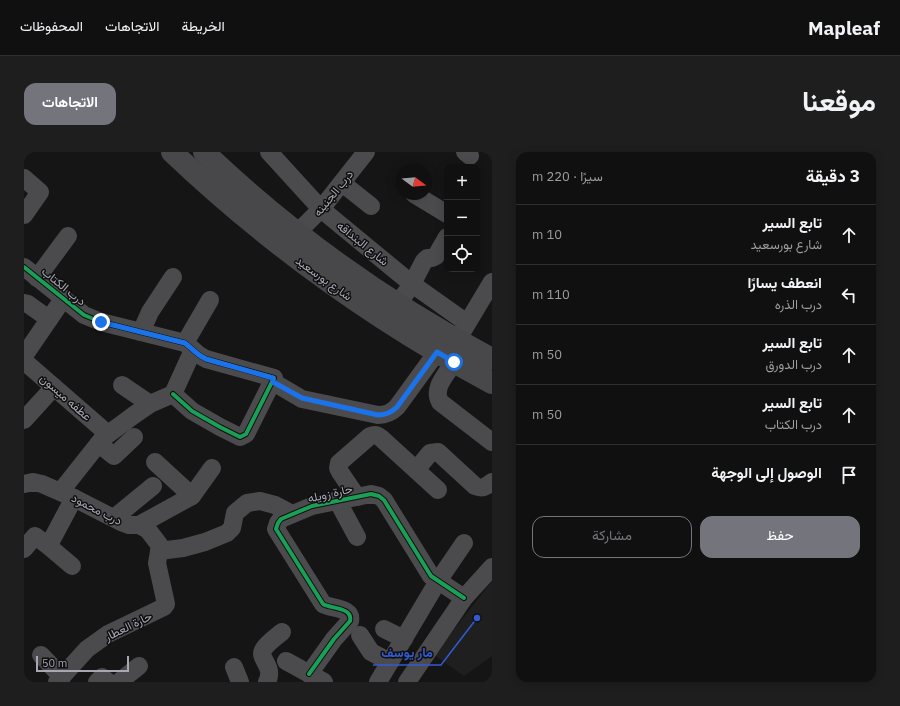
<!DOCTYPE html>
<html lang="ar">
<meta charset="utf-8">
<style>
body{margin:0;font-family:"IBM Plex Sans",Vazirmatn,sans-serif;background:#1e1e1e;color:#f1f3f6;direction:rtl}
.controls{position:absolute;right:12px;top:12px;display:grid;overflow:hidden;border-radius:8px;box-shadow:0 2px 10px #0003}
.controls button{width:36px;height:36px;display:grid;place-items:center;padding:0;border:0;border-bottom:1px solid #303030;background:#101010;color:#f1f3f6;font:20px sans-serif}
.compass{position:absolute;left:372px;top:12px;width:36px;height:36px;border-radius:50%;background:#101010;box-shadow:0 2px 10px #0003;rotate:106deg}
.scale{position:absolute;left:12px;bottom:10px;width:93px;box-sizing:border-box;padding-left:4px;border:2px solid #a7a7b4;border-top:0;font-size:11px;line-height:14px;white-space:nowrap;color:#a7a7b4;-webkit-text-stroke:3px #100f10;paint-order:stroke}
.stop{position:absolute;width:12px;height:12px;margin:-9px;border:3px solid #1a73e8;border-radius:50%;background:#fff}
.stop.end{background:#1a73e8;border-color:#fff;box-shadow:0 1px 4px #0008}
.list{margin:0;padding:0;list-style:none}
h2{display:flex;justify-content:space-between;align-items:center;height:52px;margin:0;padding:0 16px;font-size:17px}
h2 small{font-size:13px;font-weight:400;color:#9c9d9f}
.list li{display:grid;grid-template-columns:26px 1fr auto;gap:12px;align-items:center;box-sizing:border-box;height:60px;padding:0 16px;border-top:1px solid #303030}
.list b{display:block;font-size:15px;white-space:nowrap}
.list p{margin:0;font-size:13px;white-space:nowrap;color:#9c9d9f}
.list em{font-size:13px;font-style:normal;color:#9c9d9f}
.actions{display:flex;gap:8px;padding:12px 16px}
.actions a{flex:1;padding:9px 0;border:1px solid #74747c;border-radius:12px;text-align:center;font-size:14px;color:#74747c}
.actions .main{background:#74747c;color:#fff}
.icon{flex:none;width:22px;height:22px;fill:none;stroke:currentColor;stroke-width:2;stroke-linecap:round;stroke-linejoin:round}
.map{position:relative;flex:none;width:468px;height:530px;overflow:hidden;direction:ltr;border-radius:12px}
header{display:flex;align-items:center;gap:24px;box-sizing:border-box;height:56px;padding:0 20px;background:#101010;border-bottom:1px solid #303030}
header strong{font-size:19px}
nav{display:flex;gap:22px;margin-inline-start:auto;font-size:14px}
.intro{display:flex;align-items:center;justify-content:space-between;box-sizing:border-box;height:96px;padding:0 24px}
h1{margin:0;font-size:28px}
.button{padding:10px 18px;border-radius:12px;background:#74747c;color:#fff;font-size:14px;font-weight:700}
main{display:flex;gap:24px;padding:0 24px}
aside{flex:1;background:#101010;border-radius:12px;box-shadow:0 2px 10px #0003}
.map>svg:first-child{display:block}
.built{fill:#1f1f20}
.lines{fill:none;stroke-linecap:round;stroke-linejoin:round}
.minor{stroke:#4b4b4e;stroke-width:18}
.major{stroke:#48484b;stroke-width:22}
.cycleway-casing{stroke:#100f10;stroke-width:6}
.cycleway{stroke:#1a9f57;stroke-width:4}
.route{stroke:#1a73e8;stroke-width:5}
.labels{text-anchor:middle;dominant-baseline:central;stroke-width:3;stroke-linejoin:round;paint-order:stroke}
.street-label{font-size:12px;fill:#a7a7b4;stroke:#100f10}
.leader{fill:none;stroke:#325bd3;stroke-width:1.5}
.callout-dot{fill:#325bd3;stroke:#100f10;stroke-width:1.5}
.callout-label{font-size:13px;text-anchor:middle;font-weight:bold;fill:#325bd3;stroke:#100f10;stroke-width:3;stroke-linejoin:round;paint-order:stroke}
</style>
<header>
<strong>Mapleaf</strong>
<nav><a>الخريطة</a><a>الاتجاهات</a><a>المحفوظات</a></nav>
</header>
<div class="intro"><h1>موقعنا</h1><a class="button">الاتجاهات</a></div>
<main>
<aside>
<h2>3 دقيقة<small>سيرًا · 220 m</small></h2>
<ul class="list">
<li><svg class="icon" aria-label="ahead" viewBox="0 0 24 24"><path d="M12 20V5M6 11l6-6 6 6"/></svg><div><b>تابع السير</b><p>شارع بورسعيد</p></div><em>10 m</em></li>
<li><svg class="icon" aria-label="left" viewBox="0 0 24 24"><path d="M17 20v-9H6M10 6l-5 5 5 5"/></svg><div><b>انعطف يسارًا</b><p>درب الذره</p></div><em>110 m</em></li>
<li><svg class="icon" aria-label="ahead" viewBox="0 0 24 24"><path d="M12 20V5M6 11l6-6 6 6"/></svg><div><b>تابع السير</b><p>درب الدورق</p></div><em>50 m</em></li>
<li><svg class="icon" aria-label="ahead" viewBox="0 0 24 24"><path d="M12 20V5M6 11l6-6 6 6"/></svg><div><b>تابع السير</b><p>درب الكتاب</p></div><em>50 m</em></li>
<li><svg class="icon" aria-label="arrive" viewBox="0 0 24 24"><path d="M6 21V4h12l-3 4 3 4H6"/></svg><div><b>الوصول إلى الوجهة</b></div></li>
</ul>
<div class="actions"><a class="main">حفظ</a><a>مشاركة</a></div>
</aside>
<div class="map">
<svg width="468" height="530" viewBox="0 0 468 530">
<rect width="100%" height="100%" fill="#151515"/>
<path class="built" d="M 468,429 L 468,504 L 440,524 L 410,503 Z"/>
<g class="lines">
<g class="minor">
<path d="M 245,0 L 297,57 L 388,132 L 443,171"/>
<path d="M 441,0 L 446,4"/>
<path d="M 0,26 L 16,40 L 0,63"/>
<path d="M 318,31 L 347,54"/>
<path d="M 390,42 L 423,62"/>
<path d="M 274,80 L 297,57 L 342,0"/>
<path d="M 0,115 L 60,163 L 77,170 L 161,191 L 175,203 L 182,207 L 250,226 L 222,282 L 216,285 L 196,275 L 168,259 L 149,242"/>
<path d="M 13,126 L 44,84"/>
<path d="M 0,151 L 4,152 L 25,167"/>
<path d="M 374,152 L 388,132 L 400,109 L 403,106 L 408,106 L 412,104 L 423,85"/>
<path d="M 117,180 L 126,160 L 149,125"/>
<path d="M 438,180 L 468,130"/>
<path d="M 161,191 L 186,148"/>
<path d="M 0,204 L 39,147"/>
<path d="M 0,209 L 84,282"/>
<path d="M 430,210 C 423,222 408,236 416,250 L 468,290"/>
<path d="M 249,230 L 278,247 L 354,263 C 362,263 367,261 373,255 L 413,200"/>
<path d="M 98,233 L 126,252"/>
<path d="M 0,268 L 30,235"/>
<path d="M 75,292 L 90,304 L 110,285"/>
<path d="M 131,310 L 168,344"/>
<path d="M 392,318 L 406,301 L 414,300 L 451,334 C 458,337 462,335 468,330"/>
<path d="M 0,332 L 9,330 L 18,332 L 50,346 L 97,370 L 105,373 L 115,373 L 124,378 L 134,391 L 136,394 L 133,411 L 142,452 L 140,455 L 84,482 L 63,497 L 33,530"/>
<path d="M 37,339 L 79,286 L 110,263 L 126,252 L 149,242 L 169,198"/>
<path d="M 333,345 L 316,320 L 314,316 L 315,311 L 346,284 C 351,282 353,283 357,286 L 414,338"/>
<path d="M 313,348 L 333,385"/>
<path d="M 90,366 L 129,334"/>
<path d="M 115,373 L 168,344 L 188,316"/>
<path d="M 22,392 L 48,414"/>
<path d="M 0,397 L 11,384 L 22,392 L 26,391 L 50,346"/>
<path d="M 135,399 L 159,396 L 181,390 L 203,381 L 208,376 L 211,361 L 223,351 L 236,349 L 251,353 L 268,362"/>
<path d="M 360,477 L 380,487"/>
<path d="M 336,483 L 347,500 L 366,510"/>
<path d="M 17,503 L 38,525"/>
<path d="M 262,509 L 300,530"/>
<path d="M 210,515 L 216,530"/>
<path d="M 285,522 L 310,487 L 326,469 C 329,455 307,457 299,452 L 252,377 L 254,371 L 257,367 L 288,354 L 347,342 L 355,344 L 360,348 L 407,424 L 440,446"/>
<path d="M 73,530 L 78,525 L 84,530"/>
<path d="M 95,530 L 115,514"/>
<path d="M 243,530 C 251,514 234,507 239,498 C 243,491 252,485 258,480"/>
<path d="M 354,530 L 414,429 L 440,391"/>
<path d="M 383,530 L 440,446 L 468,415"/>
</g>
<g class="major">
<path d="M 148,0 C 245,92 350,168 468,231"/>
<path d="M 180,0 C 266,82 364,152 468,207"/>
</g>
<defs>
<g id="cycleway">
<path d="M 0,115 L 60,163 L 77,170 L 161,191 L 175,203 L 182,207 L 250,226 L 222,282 L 216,285 L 196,275 L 168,259 L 149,242"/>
<path d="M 285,522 L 310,487 L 326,469 C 329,455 307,457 299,452 L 252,377 L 254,371 L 257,367 L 288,354 L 347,342 L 355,344 L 360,348 L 407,424 L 440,446"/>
</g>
</defs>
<use href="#cycleway" class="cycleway-casing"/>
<use href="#cycleway" class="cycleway"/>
</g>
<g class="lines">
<path class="route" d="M 77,170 L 161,191 L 175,203 L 182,207 L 249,226 L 249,230 L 278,246 L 354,263 C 362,263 367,261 373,255 L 413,200 L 430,210"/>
</g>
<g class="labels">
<g class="street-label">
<text transform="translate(309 41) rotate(-51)">درب الجنينه</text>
<text transform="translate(339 91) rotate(39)">شارع البنداقه</text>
<text transform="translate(300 126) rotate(36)">شارع بورسعيد</text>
<text transform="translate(40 134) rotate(39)">درب الكتاب</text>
<text transform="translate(42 245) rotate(41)">عطفه ميسون</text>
<text transform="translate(306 341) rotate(-13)">حارة زويله</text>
<text transform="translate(73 357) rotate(27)">درب محمود</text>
<text transform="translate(104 474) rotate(-26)">حارة العطار</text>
</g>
</g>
<path class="leader" d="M453 466L417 513H349"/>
<circle class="callout-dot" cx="453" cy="466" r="4"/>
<g class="callout-label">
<text x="383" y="505">مار يوسف</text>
</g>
</svg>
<div class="controls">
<button>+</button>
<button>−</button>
<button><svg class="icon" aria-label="locate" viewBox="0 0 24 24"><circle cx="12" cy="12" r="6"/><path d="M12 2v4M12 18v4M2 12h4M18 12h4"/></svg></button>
</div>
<svg class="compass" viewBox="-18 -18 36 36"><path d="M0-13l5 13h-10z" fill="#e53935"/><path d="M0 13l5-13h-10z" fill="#9c9d9f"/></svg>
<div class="scale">50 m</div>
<div class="stop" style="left:430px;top:210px"></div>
<div class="stop end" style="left:77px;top:170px"></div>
</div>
</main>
